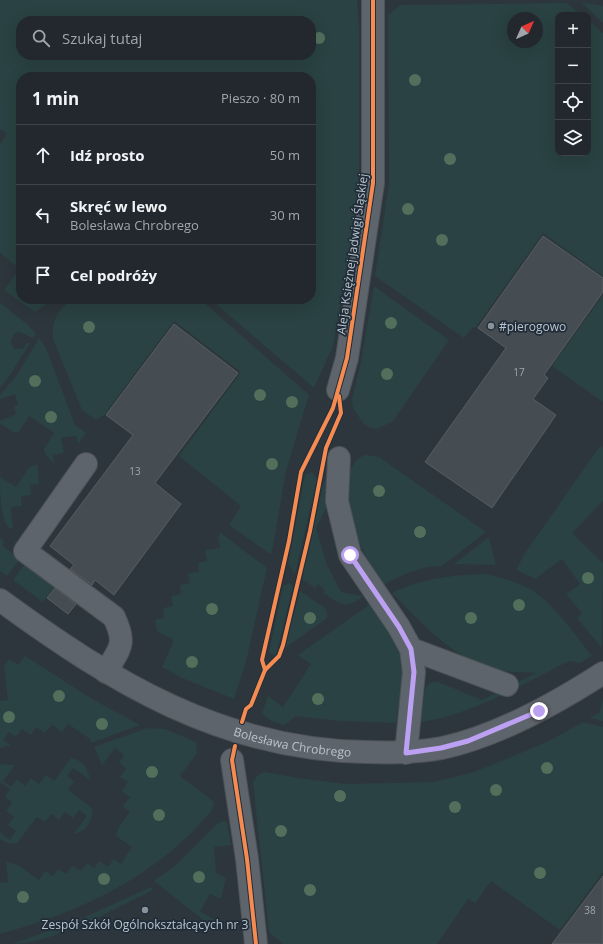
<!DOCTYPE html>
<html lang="pl">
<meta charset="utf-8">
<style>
body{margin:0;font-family:"Open Sans",sans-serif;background:#2a3036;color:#f1f3f6}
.controls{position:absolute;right:12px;top:12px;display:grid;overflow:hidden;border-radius:8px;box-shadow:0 4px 16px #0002}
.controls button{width:36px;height:36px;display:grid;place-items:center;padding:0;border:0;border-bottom:1px solid #3f444a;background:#22282e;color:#f1f3f6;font:20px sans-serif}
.compass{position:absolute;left:507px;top:12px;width:36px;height:36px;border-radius:50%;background:#22282e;box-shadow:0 4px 16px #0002;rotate:45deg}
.stop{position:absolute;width:12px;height:12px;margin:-9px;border:3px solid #bca0f2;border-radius:50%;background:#fff}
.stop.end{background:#bca0f2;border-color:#fff;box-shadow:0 1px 4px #0008}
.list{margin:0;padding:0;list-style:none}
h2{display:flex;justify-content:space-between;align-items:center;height:52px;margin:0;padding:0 16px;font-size:17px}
h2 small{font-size:13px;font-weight:400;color:#a2a6aa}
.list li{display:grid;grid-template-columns:26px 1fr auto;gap:12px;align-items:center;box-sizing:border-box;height:60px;padding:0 16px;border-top:1px solid #3f444a}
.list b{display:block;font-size:15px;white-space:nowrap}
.list p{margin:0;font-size:13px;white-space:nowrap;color:#a2a6aa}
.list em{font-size:13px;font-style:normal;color:#a2a6aa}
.icon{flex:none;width:22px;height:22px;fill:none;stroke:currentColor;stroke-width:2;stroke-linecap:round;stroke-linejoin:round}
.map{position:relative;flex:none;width:603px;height:944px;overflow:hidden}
.search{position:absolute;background:#22282e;box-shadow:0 4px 16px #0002;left:16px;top:16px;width:300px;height:44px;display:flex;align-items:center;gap:10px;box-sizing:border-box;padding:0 14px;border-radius:16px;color:#a2a6aa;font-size:15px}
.panel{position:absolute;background:#22282e;box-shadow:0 4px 16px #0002;left:16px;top:72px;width:300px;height:232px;border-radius:16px}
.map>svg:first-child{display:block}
.green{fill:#2a4243;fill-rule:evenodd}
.building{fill:#464d52;stroke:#565e64}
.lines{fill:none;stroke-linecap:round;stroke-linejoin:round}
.minor-casing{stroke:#4c5257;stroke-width:24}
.minor{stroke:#5e646b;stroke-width:22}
.cycleway-casing{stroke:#202d39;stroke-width:6}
.cycleway{stroke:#f68b52;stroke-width:4}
.tree{fill:#526f5c}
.route{stroke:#bca0f2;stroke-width:5}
.poi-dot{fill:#88929b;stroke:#202d39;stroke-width:1.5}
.labels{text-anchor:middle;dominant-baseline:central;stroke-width:3.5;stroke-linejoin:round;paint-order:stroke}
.number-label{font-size:10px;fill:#9ca6ae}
.street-label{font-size:12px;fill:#b9c3cd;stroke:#202d39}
.poi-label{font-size:12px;fill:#b9c3cd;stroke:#202d39;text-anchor:start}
</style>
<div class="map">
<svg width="603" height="944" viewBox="0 0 603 944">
<rect width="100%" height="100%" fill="#2d363d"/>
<g class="green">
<path d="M 0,0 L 357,0 L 359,27 L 359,176 L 355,218 L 333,346 L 314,388 L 210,299 L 311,299 L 311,77 L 21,77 L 21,299 L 54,299 L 35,312 L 4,290 L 20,269 L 0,253 L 0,144 L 7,134 L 0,129 ZM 21,21 L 311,21 L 311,55 L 21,55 Z"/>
<path d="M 581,2 L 603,6 L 603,23 Z"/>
<path d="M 567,3 L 581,15 L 558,15 L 558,153 L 588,153 L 588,20 L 603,33 L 603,276 L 543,233 L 476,327 L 472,328 L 464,338 L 375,276 L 389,184 L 388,15 L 400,5 ZM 513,18 L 537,18 L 537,42 L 513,42 Z"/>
<path d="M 374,286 L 449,340 L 393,421 L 377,429 L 371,428 L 363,423 L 353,408 L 352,399 L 361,362 Z"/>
<path d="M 603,295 L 603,402 L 552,366 Z"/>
<path d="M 72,299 L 200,299 L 309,395 L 286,471 L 272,552 L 270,554 L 229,525 L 241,506 L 179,456 L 241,372 L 174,321 L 104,415 L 96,420 L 82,410 L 53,339 C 51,320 58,311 72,299 Z"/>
<path d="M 0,303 L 28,325 L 36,334 L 33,338 L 19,332 L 14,334 L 11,341 L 14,349 L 23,349 L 27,343 L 30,343 C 20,358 12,374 0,388 Z"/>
<path d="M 39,338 L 46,348 L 75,425 L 86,433 L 78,444 L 76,436 L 61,438 L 64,453 L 53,455 L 54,464 L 45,454 L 44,449 L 54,433 L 29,416 L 19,432 L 15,433 L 0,424 L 0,421 L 16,414 L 14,406 L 18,405 L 15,394 L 0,399 L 0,395 L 17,375 Z"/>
<path d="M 600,446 L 603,448 L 603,501 L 572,533 L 603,563 L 602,648 L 577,618 L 582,613 L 566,594 L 580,584 L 562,559 L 535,579 L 516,570 L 525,553 Z"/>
<path d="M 365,455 L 379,457 L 486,532 L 442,566 L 427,567 L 405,574 L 383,585 C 374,570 364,556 358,539 C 350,519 338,464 365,455 Z"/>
<path d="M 34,465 L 38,466 L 39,484 L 30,485 L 31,495 L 21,496 L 22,506 L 11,507 L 13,529 L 9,528 C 0,519 0,490 0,477 L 16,487 L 28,469 Z"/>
<path d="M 312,472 L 317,479 L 295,574 L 289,565 L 289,559 L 304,479 L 306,474 Z"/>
<path d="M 326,477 L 328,505 L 316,528 L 327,565 L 341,592 L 363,596 C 346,610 340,604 323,593 L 325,590 L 318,584 L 315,588 L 302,579 L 324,481 Z"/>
<path d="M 221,533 L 267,568 L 246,662 L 234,699 L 182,678 L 162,667 L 174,640 L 157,631 L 155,620 L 164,618 L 163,608 L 173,606 L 171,596 L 181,594 L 180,585 L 190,583 L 188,573 L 199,572 L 198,563 L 207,561 L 205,550 L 220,548 L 218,537 Z"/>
<path d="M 489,537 L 496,565 L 454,564 Z"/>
<path d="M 0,538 L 4,541 L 3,546 L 20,559 L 7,576 L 0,571 Z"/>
<path d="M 26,563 L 55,586 L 43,602 L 13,580 Z"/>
<path d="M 486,574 C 501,578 516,581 530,589 C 553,603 575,634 592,656 L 580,663 L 569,661 C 521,685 474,714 421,722 L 425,689 C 428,683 432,681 438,682 L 482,700 L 536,673 C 525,672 514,673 503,671 C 456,662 424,626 392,593 C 422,578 453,575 486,574 Z"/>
<path d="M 289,583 L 293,586 L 276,655 L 273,655 L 269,652 L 283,586 Z"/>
<path d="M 300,591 L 325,608 L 328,615 L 326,619 L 285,648 Z"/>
<path d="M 370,604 C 382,621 397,638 402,659 C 407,678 398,703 396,723 L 341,721 L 296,716 L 284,725 L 271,721 L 262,713 L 268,696 L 283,707 L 311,664 L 298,655 Z"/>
<path d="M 25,656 L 94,700 L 140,725 L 91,743 L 90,739 L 68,724 L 62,732 L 52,725 L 45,733 L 36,727 L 31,735 L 22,729 L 16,737 L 9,732 L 3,740 L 11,745 L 0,748 L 0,701 L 8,700 L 4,666 L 9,659 L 18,665 Z"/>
<path d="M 603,699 L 603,721 L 589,718 L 600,712 Z"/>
<path d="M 583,722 L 603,727 L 603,872 L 560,930 L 491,881 L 475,903 L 468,899 L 437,944 L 283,944 L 269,932 L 253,782 L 258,775 L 265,772 L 298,778 L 345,784 L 433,782 L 474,772 L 511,757 L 549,741 Z"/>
<path d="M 147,728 L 165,729 L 196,742 L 197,753 L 180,776 L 212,800 L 214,804 L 212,810 C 158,876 81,912 0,934 L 0,883 L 8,882 L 6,862 L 18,865 L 39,880 L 45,871 L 53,876 L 58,869 L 66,874 L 72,866 L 81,871 L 87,863 L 94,868 L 100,861 L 108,867 L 114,859 L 121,864 L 132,847 L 116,836 L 118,828 L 130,812 L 123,806 L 130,797 L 122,791 L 128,782 L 120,777 L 126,769 L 119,762 L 124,755 L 115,748 L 102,765 L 94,747 Z"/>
<path d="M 71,758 C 83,760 88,768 90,780 L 73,768 L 67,776 L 74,781 L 68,790 L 92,808 C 93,819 87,832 74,834 L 87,816 L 79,810 L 73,818 L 65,812 L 59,820 L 51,814 L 45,822 L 37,817 L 17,843 L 10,844 L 0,839 L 0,832 L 10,840 L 16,831 L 8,825 L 14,817 L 6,811 L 12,803 L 5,797 L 10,789 L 0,782 L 0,764 L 15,765 L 3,781 L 11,787 L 17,779 L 25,786 L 31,778 L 39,784 L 46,775 L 54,781 Z"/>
<path d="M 222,821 L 227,822 L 231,845 L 214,847 L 216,873 L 226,878 L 221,899 L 210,894 L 200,911 L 217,922 L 212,927 L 154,881 L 175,866 L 217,824 Z"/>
<path d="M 151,887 L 153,890 C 116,908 53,944 12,944 L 76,921 Z"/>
</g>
<g class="building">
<path d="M 543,236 L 603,278 L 603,292 L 544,375 L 548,378 L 533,399 L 556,415 L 492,508 L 425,462 L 506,348 L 478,328 Z"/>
<path d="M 174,324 L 238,373 L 155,483 L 181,504 L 114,595 L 95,580 L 92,585 L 70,569 L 74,565 L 50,546 L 133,435 L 106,415 Z"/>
<path d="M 55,588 L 76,604 L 68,614 L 47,598 Z"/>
<path d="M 603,876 L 603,944 L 552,944 Z"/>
</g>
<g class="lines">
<defs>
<g id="minor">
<path d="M 338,390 L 347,358 L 373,183 L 373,0"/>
<path d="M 339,458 L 337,501 L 350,555 L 399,627 L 411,649 L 414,672 L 406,753"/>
<path d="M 86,464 L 25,551 L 114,617 C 127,645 120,647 106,672"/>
<path id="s1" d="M 0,600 C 112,682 223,750 366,752 C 391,753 416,753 442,748 C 498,736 555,704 603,673"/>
<path d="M 411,649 L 507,685"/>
<path d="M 232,760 L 247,859 L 256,944"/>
</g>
</defs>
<use href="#minor" class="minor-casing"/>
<use href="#minor" class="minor"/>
<defs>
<g id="cycleway">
<path d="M 265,670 L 262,660 L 289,541 L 301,472 L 333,408 L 347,358 L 373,183 L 373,0"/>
<path d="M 242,722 L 246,709 L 251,705 L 265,670 L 279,656 L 283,645 L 310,531 L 326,448 L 341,413 L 339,396"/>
<path d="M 235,746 L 232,760 L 247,859 L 256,944"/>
</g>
</defs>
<use href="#cycleway" class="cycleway-casing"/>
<use href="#cycleway" class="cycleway"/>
</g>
<g class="tree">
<circle cx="319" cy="38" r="6"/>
<circle cx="415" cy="80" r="6"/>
<circle cx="450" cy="159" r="6"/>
<circle cx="408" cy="209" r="6"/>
<circle cx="442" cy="240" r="6"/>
<circle cx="391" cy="323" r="6"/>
<circle cx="89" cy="327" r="6"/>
<circle cx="387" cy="374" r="6"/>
<circle cx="35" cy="381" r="6"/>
<circle cx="260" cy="395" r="6"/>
<circle cx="292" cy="402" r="6"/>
<circle cx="51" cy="417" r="6"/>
<circle cx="272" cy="464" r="6"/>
<circle cx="379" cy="491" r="6"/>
<circle cx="420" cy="532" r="6"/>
<circle cx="588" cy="578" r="6"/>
<circle cx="519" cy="605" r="6"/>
<circle cx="212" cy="609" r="6"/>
<circle cx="310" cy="618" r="6"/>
<circle cx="471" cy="618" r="6"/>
<circle cx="192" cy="662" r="6"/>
<circle cx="59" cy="696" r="6"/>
<circle cx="318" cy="699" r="6"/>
<circle cx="9" cy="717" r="6"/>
<circle cx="102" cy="724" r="6"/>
<circle cx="547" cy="768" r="6"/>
<circle cx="152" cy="772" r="6"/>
<circle cx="496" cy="790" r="6"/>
<circle cx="340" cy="796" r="6"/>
<circle cx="455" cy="807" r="6"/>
<circle cx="159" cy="815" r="6"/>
<circle cx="281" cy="831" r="6"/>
<circle cx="540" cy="873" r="6"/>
<circle cx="199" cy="877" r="6"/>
<circle cx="104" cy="879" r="6"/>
<circle cx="310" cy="890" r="6"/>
<circle cx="23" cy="897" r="6"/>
</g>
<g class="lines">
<path class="route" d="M 350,555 L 399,627 L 411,649 L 414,672 L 406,753 L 441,748 L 468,741 L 539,711"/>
</g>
<g class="poi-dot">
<circle cx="491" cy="326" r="4"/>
<circle cx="145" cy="910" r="4"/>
</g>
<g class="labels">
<g class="number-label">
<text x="519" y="372">17</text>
<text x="135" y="471">13</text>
<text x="590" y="910">38</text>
</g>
<g class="street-label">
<text transform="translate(352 254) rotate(-82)">Aleja Księżnej Jadwigi Śląskiej</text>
<text stroke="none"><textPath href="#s1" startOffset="329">Bolesława Chrobrego</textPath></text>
</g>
<g class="poi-label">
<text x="499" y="326">#pierogowo</text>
<text x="145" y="924" text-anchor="middle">Zespół Szkół Ogólnokształcących nr 3</text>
</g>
</g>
</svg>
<div class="controls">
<button>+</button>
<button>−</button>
<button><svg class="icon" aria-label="locate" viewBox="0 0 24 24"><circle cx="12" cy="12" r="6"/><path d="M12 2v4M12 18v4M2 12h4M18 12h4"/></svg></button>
<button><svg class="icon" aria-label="layers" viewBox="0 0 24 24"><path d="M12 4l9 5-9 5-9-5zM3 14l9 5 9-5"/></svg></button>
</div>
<svg class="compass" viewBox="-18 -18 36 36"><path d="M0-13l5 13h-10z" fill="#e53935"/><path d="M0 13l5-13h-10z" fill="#a2a6aa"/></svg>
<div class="stop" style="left:350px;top:555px"></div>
<div class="stop end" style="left:539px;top:711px"></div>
<div class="search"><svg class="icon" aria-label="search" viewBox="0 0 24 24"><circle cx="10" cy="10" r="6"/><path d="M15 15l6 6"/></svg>Szukaj tutaj</div>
<section class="panel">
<h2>1 min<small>Pieszo · 80 m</small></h2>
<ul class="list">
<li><svg class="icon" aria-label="ahead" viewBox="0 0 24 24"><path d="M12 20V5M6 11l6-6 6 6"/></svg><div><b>Idź prosto</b></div><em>50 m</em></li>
<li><svg class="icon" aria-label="left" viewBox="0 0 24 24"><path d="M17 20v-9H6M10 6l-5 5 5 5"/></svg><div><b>Skręć w lewo</b><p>Bolesława Chrobrego</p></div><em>30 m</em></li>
<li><svg class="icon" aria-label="arrive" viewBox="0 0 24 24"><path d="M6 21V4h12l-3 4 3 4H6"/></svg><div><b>Cel podróży</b></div></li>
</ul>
</section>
</div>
